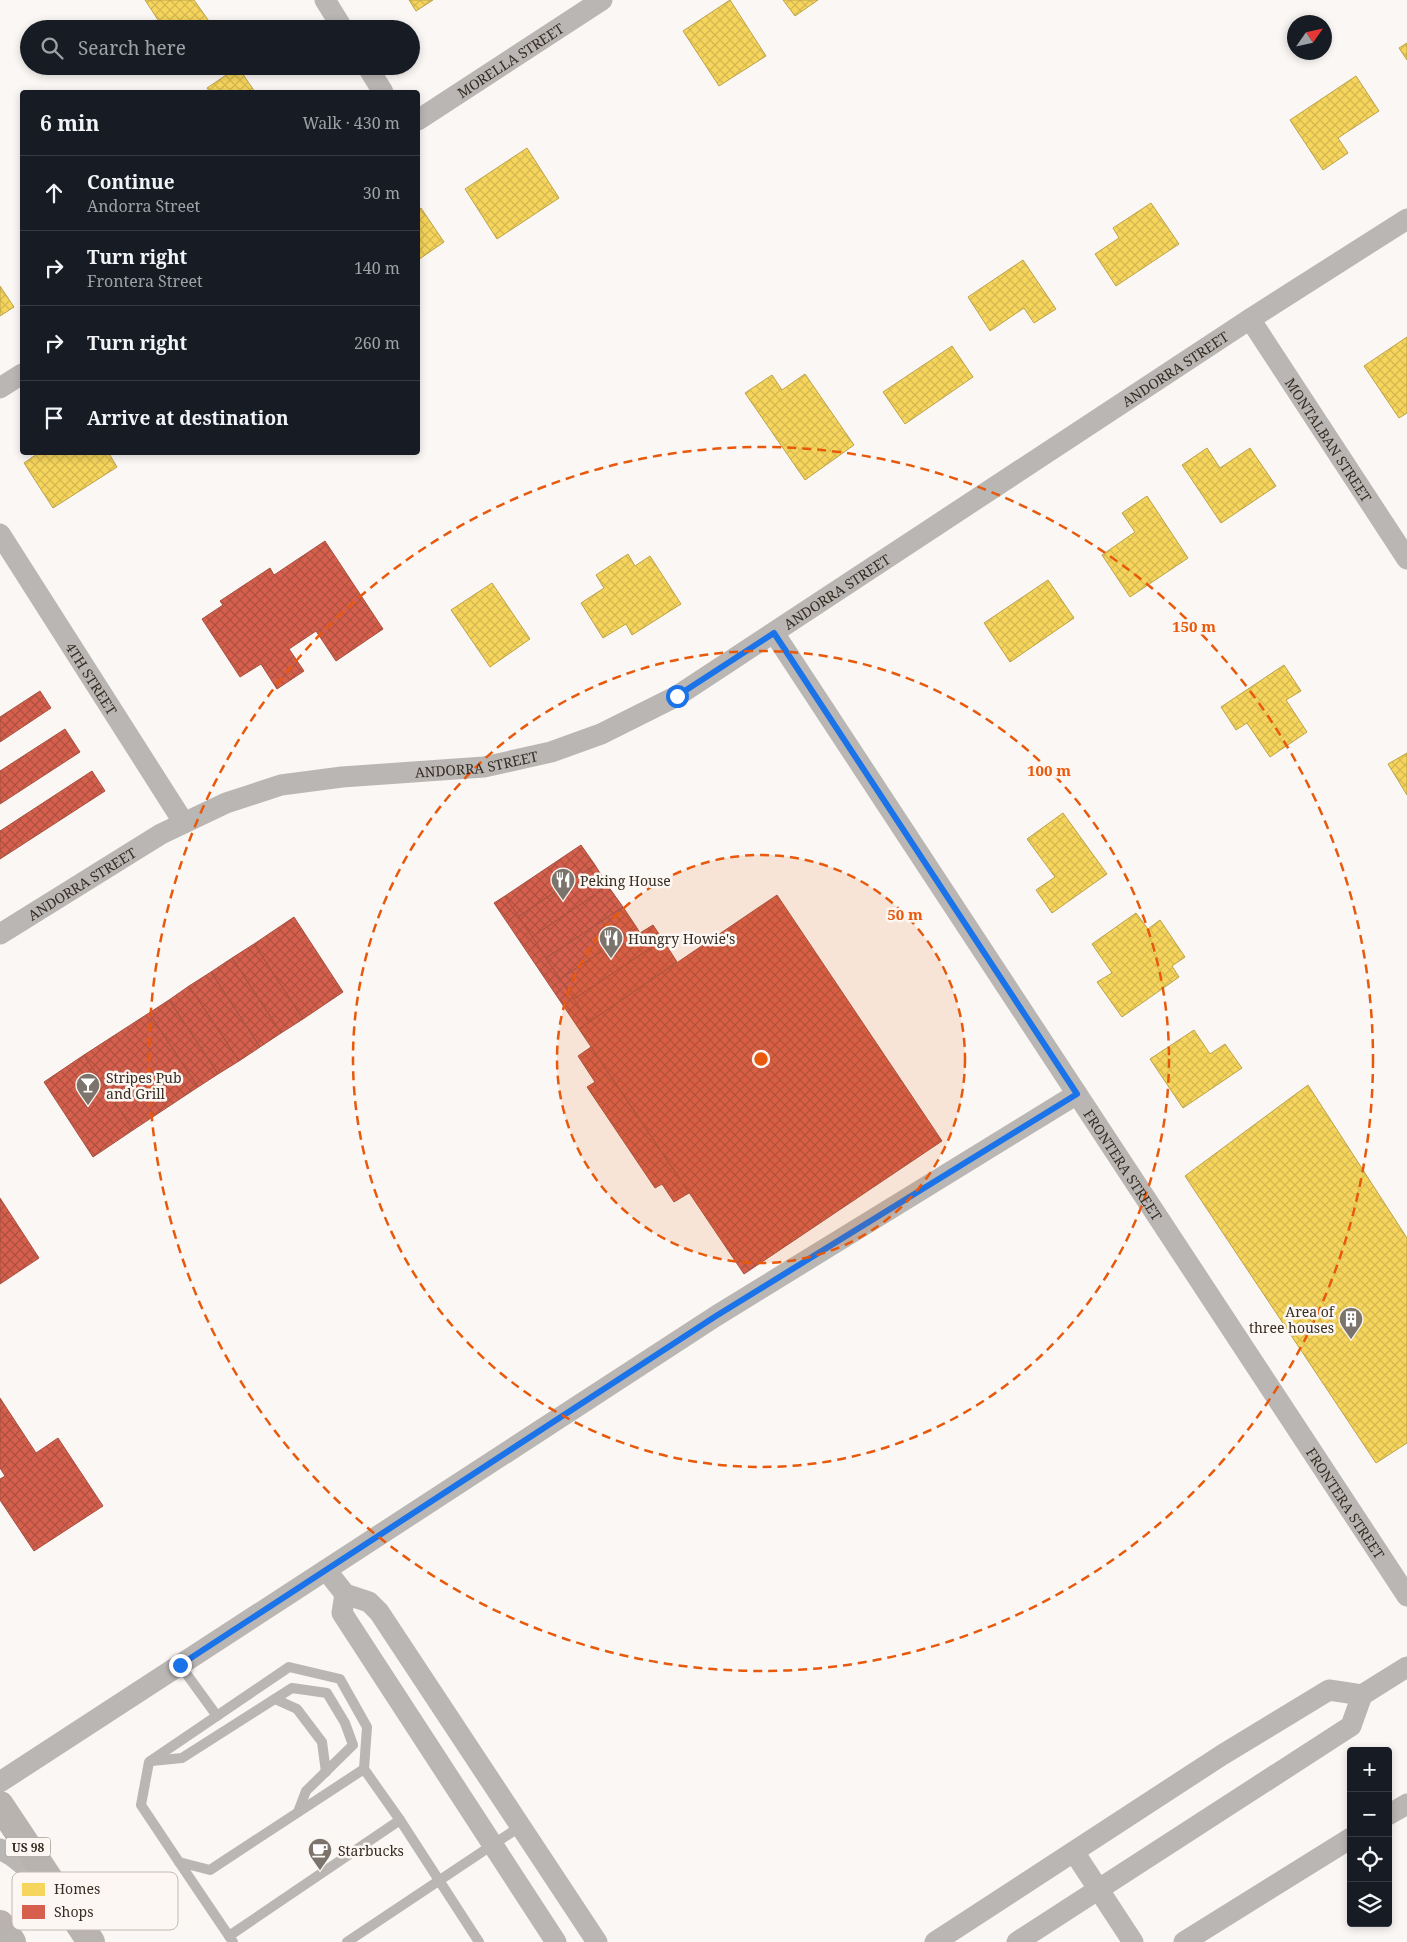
<!DOCTYPE html>
<meta charset="utf-8">
<style>
body{margin:0;font-family:"Noto Serif",serif;background:#242831;color:#f1f3f6}
.controls{position:absolute;right:15px;bottom:15px;display:grid;overflow:hidden;border-radius:5px;box-shadow:0 2px 8px #0003}
.controls button{width:45px;height:45px;display:grid;place-items:center;padding:0;border:0;border-bottom:1px solid #363941;background:#171b24;color:#f1f3f6;font:25px sans-serif}
.compass{position:absolute;left:1287px;top:15px;width:45px;height:45px;border-radius:50%;background:#171b24;box-shadow:0 2px 8px #0003;rotate:56deg}
.stop{position:absolute;width:15px;height:15px;margin:-11px;border:4px solid #1a73e8;border-radius:50%;background:#fff}
.stop.end{background:#1a73e8;border-color:#fff;box-shadow:0 1px 5px #0008}
.list{margin:0;padding:0;list-style:none}
h2{display:flex;justify-content:space-between;align-items:center;height:65px;margin:0;padding:0 20px;font-size:21px}
h2 small{font-size:16px;font-weight:400;color:#9ea1a6}
.list li{display:grid;grid-template-columns:32px 1fr auto;gap:15px;align-items:center;box-sizing:border-box;height:75px;padding:0 20px;border-top:1px solid #363941}
.list b{display:block;font-size:19px;white-space:nowrap}
.list p{margin:0;font-size:16px;white-space:nowrap;color:#9ea1a6}
.list em{font-size:16px;font-style:normal;color:#9ea1a6}
.icon{flex:none;width:28px;height:28px;fill:none;stroke:currentColor;stroke-width:2;stroke-linecap:round;stroke-linejoin:round}
.map{position:relative;flex:none;width:1407px;height:1942px;overflow:hidden}
.search{position:absolute;background:#171b24;box-shadow:0 2px 8px #0003;left:20px;top:20px;width:400px;height:55px;display:flex;align-items:center;gap:12px;box-sizing:border-box;padding:0 18px;border-radius:28px;color:#9ea1a6;font-size:19px}
.panel{position:absolute;background:#171b24;box-shadow:0 2px 8px #0003;left:20px;top:90px;width:400px;height:365px;border-radius:5px}
.map>svg:first-child{display:block}
.homes{fill:url(#homes-cross-hatch);stroke:#bca34b}
.shops{fill:url(#shops-cross-hatch);stroke:#a65140}
.lines{fill:none;stroke-linecap:round;stroke-linejoin:round}
.lane{stroke:#bab6b3;stroke-width:10}
.street{stroke:#bab6b3;stroke-width:21}
.highway{stroke:#b9b3b0;stroke-width:28}
.route{stroke:#1a73e8;stroke-width:6}
.ring{fill:none;stroke:#e8590c;stroke-width:2.5;stroke-dasharray:9 6}
.labels{text-anchor:middle;dominant-baseline:central;stroke-width:5;stroke-linejoin:round;paint-order:stroke}
.shield{fill:#fcf7f2;stroke:#716a61;stroke-width:1}
.shield-label{font-size:12px;font-weight:bold;fill:#362d23}
.street-label{font-size:14px;fill:#362d23;stroke:#fcf7f2}
.poi-label{font-size:14px;fill:#362d23;stroke:#fcf7f2;text-anchor:start}
.key{fill:#fcf7f2;stroke:#c1bab4;stroke-width:1}
.key-label{font-size:14px;fill:#362d23}
.centre{fill:#e8590c;stroke:#fcf7f2;stroke-width:2.5}
.ring-label{font-size:15px;text-anchor:middle;font-weight:bold;fill:#e8590c;stroke:#fcf7f2;stroke-width:5;stroke-linejoin:round;paint-order:stroke}
</style>
<div class="map">
<svg width="1407" height="1942" viewBox="0 0 1407 1942">
<defs>
<pattern id="homes-cross-hatch" width="8" height="8" patternUnits="userSpaceOnUse" patternTransform="scale(1.25)"><rect width="8" height="8" fill="#f6d55c"/><path d="M0 0l8 8M0 8l8-8" fill="none" stroke="#d4b750"/></pattern>
<pattern id="shops-cross-hatch" width="8" height="8" patternUnits="userSpaceOnUse" patternTransform="scale(1.25)"><rect width="8" height="8" fill="#d6604d"/><path d="M0 0l8 8M0 8l8-8" fill="none" stroke="#ae5040"/></pattern>
</defs>
<rect width="100%" height="100%" fill="#faf7f4"/>
<g class="homes">
<path d="M 145,0 L 194,0 L 211,24 L 204,29 L 164,29 Z"/>
<path d="M 409,0 L 433,0 L 416,11 Z"/>
<path d="M 730,0 L 766,56 L 719,86 L 683,31 Z"/>
<path d="M 783,0 L 818,0 L 795,16 Z"/>
<path d="M 1407,43 L 1407,60 L 1399,48 Z"/>
<path d="M 238,67 L 255,92 L 210,92 L 207,88 Z"/>
<path d="M 1356,76 L 1379,111 L 1338,138 L 1348,153 L 1323,170 L 1290,120 Z"/>
<path d="M 527,148 L 559,198 L 497,239 L 465,189 Z"/>
<path d="M 1151,203 L 1179,244 L 1116,286 L 1095,254 L 1119,238 L 1113,228 Z"/>
<path d="M 421,208 L 444,242 L 418,260 L 418,210 Z"/>
<path d="M 1023,260 L 1056,309 L 1034,323 L 1024,308 L 990,331 L 968,297 Z"/>
<path d="M 0,286 L 14,307 L 0,316 Z"/>
<path d="M 1407,337 L 1407,413 L 1399,418 L 1364,366 Z"/>
<path d="M 952,346 L 973,377 L 905,424 L 883,392 Z"/>
<path d="M 805,374 L 854,445 L 805,480 L 745,393 L 772,375 L 782,390 Z"/>
<path d="M 1207,448 L 1220,468 L 1250,448 L 1276,486 L 1221,523 L 1182,465 Z"/>
<path d="M 40,452 L 108,452 L 117,467 L 53,508 L 24,463 Z"/>
<path d="M 1147,496 L 1188,558 L 1130,597 L 1102,555 L 1135,532 L 1122,513 Z"/>
<path d="M 628,554 L 635,566 L 650,556 L 681,604 L 632,635 L 626,624 L 603,638 L 581,603 L 604,588 L 596,575 Z"/>
<path d="M 1048,580 L 1074,618 L 1010,662 L 984,623 Z"/>
<path d="M 492,583 L 530,639 L 490,667 L 451,610 Z"/>
<path d="M 1284,665 L 1301,691 L 1286,700 L 1307,732 L 1270,757 L 1247,723 L 1236,730 L 1221,707 Z"/>
<path d="M 1407,753 L 1407,795 L 1388,764 Z"/>
<path d="M 1063,813 L 1107,874 L 1052,913 L 1036,890 L 1055,877 L 1027,839 Z"/>
<path d="M 1136,913 L 1148,929 L 1160,920 L 1185,957 L 1172,966 L 1179,977 L 1122,1017 L 1097,982 L 1112,973 L 1092,944 Z"/>
<path d="M 1194,1030 L 1210,1054 L 1225,1044 L 1242,1068 L 1183,1108 L 1150,1059 Z"/>
<path d="M 1308,1085 L 1407,1238 L 1407,1443 L 1376,1463 L 1185,1176 Z"/>
</g>
<g class="shops">
<path d="M 325,541 L 383,629 L 336,661 L 316,631 L 289,649 L 304,671 L 277,689 L 261,664 L 240,677 L 202,619 L 223,605 L 220,601 L 270,568 L 274,575 Z"/>
<path d="M 40,691 L 51,708 L 0,742 L 0,717 Z"/>
<path d="M 65,729 L 80,752 L 0,804 L 0,771 Z"/>
<path d="M 92,771 L 105,791 L 0,859 L 0,831 Z"/>
<path d="M 581,845 L 595,865 L 518,917 L 505,896 Z"/>
<path d="M 595,865 L 608,886 L 532,937 L 518,917 Z"/>
<path d="M 608,886 L 623,907 L 546,958 L 532,937 Z"/>
<path d="M 777,895 L 942,1141 L 744,1274 L 579,1029 Z"/>
<path d="M 505,896 L 589,1022 L 579,1029 L 494,903 Z"/>
<path d="M 623,907 L 637,928 L 560,979 L 546,958 Z"/>
<path d="M 294,917 L 343,992 L 303,1019 L 254,944 Z"/>
<path d="M 653,925 L 663,940 L 574,999 L 560,979 L 637,928 L 640,933 Z"/>
<path d="M 663,940 L 677,962 L 589,1022 L 574,999 Z"/>
<path d="M 254,944 L 303,1019 L 281,1033 L 232,958 Z"/>
<path d="M 232,958 L 281,1033 L 260,1047 L 211,972 Z"/>
<path d="M 211,972 L 260,1047 L 239,1061 L 189,986 Z"/>
<path d="M 189,986 L 239,1061 L 218,1074 L 169,1000 Z"/>
<path d="M 169,1000 L 218,1074 L 198,1087 L 149,1013 Z"/>
<path d="M 149,1013 L 198,1087 L 133,1130 L 84,1055 Z"/>
<path d="M 591,1047 L 689,1193 L 674,1202 L 662,1184 L 655,1188 L 587,1087 L 595,1082 L 578,1056 Z"/>
<path d="M 84,1055 L 133,1130 L 93,1157 L 44,1082 Z"/>
<path d="M 0,1198 L 39,1258 L 0,1284 Z"/>
<path d="M 0,1398 L 36,1453 L 58,1438 L 103,1506 L 34,1551 L 0,1500 L 0,1479 L 5,1476 L 0,1468 Z"/>
</g>
<g class="lines">
<g class="lane">
<path d="M 180,1665 L 217,1716"/>
<path d="M 275,1699 L 297,1709 L 322,1742 L 326,1772"/>
<path d="M 152,1761 L 182,1758 L 292,1688 L 327,1693 L 345,1723 L 353,1745 L 306,1791 L 298,1812"/>
<path d="M 364,1769 L 210,1870 L 179,1862 L 141,1805 L 149,1762 L 289,1667 L 340,1679 L 367,1727 L 364,1769 L 400,1820 L 479,1942"/>
<path d="M 179,1862 L 233,1942"/>
<path d="M 229,1936 L 400,1820"/>
<path d="M 347,1942 L 521,1826"/>
</g>
<g class="street">
<path d="M 325,0 L 343,29"/>
<path d="M 367,66 L 383,92"/>
<path id="s1" d="M 418,120 L 602,0"/>
<path id="s2" d="M 1250,319 L 1407,559"/>
<path d="M 0,388 L 22,374"/>
<path id="s3" d="M 0,534 L 184,823"/>
<path id="s4" d="M 774,633 L 1407,1596"/>
<path id="s5" d="M 0,934 L 161,834 L 226,803 L 281,785 L 342,777 L 484,767 L 551,752 L 601,734 L 677,696 L 1250,319 L 1407,219"/>
<path d="M 326,1570 L 345,1594 L 369,1602 L 379,1612 L 597,1942"/>
<path d="M 345,1594 L 342,1613 L 556,1942"/>
<path d="M 0,1782 L 716,1316 L 1077,1094"/>
<path d="M 1388,1815 L 1407,1804"/>
<path d="M 0,1849 L 12,1856 L 44,1881"/>
<path d="M 1074,1852 L 1133,1942"/>
<path d="M 935,1942 L 1222,1755 L 1329,1690 L 1362,1695"/>
<path d="M 1017,1942 L 1351,1726 L 1362,1695 L 1407,1667"/>
<path d="M 1184,1942 L 1351,1838"/>
</g>
<g class="highway">
<path d="M 0,1805 L 91,1942"/>
<path d="M 0,1924 L 12,1942"/>
</g>
</g>
<g class="lines">
<path class="route" d="M 180,1665 L 716,1316 L 1077,1094 L 774,633 L 677,696"/>
</g>
<circle cx="761" cy="1059" r="204" fill="#e8590c" fill-opacity=".12"/>
<g class="ring">
<circle cx="761" cy="1059" r="204"/>
<circle cx="761" cy="1059" r="408"/>
<circle cx="761" cy="1059" r="612"/>
</g>
<defs>
<symbol id="restaurant-pin" viewBox="-11 -11 22 30"><path d="M0 17L-7.5 6A9.5 9.5 0 1 1 7.5 6Z" fill="#7b746c" stroke="#fcf7f2"/><path d="M-5-6h1v4h1v-4h1v4h1v-4h1v5L-1.5 .5V6h-2V.5L-5-1ZM5-6V6H3V1.5H1.5Q1.5-4 5-6Z" fill="#fff"/></symbol>
<symbol id="bar-pin" viewBox="-11 -11 22 30"><path d="M0 17L-7.5 6A9.5 9.5 0 1 1 7.5 6Z" fill="#7b746c" stroke="#fcf7f2"/><path d="M-6-5H6L.8 .8V4.5H3.5V6h-7V4.5H-.8V.8Z" fill="#fff"/></symbol>
<symbol id="building-pin" viewBox="-11 -11 22 30"><path d="M0 17L-7.5 6A9.5 9.5 0 1 1 7.5 6Z" fill="#7b746c" stroke="#fcf7f2"/><path d="M-4-6H4V6H1V3H-1V6H-4ZM-2.5-4.3h1.7v1.8h-1.7ZM.8-4.3h1.7v1.8H.8ZM-2.5-1h1.7V.8h-1.7ZM.8-1h1.7V.8H.8Z" fill="#fff"/></symbol>
<symbol id="cafe-pin" viewBox="-11 -11 22 30"><path d="M0 17L-7.5 6A9.5 9.5 0 1 1 7.5 6Z" fill="#7b746c" stroke="#fcf7f2"/><path d="M-5.5-4.5H6V0H3Q3 3.5 0 3.5H-2.5Q-5.5 3.5-5.5 0ZM3-3.2v2h1.7v-2ZM-6 4.5H4V6H-6Z" fill="#fff"/></symbol>
</defs>
<g fill-rule="evenodd">
<use href="#restaurant-pin" x="549" y="866" width="28" height="38"/>
<use href="#restaurant-pin" x="597" y="924" width="28" height="38"/>
<use href="#bar-pin" x="74" y="1071" width="28" height="38"/>
<use href="#building-pin" x="1337" y="1305" width="28" height="38"/>
<use href="#cafe-pin" x="306" y="1836" width="28" height="38"/>
</g>
<g class="labels">
<rect class="shield" x="5.5" y="1837.5" width="45" height="19" rx="4"/>
<g class="shield-label">
<text x="28" y="1847">US 98</text>
</g>
<g class="street-label">
<text stroke="none"><textPath href="#s1" startOffset="110">MORELLA STREET</textPath></text>
<text stroke="none"><textPath href="#s5" startOffset="1326">ANDORRA STREET</textPath></text>
<text stroke="none"><textPath href="#s2" startOffset="144">MONTALBAN STREET</textPath></text>
<text stroke="none"><textPath href="#s5" startOffset="921">ANDORRA STREET</textPath></text>
<text stroke="none"><textPath href="#s3" startOffset="171">4TH STREET</textPath></text>
<text stroke="none"><textPath href="#s5" startOffset="516">ANDORRA STREET</textPath></text>
<text stroke="none"><textPath href="#s5" startOffset="96">ANDORRA STREET</textPath></text>
<text stroke="none"><textPath href="#s4" startOffset="636">FRONTERA STREET</textPath></text>
<text stroke="none"><textPath href="#s4" startOffset="1041">FRONTERA STREET</textPath></text>
</g>
<g class="poi-label">
<text x="580" y="880">Peking House</text>
<text x="628" y="938">Hungry Howie's</text>
<text x="106" y="1077">Stripes Pub<tspan x="106" dy="16">and Grill</tspan></text>
<text x="1334" y="1311" text-anchor="end">Area of<tspan x="1334" dy="16">three houses</tspan></text>
<text x="338" y="1850">Starbucks</text>
</g>
</g>
<rect x="12" y="1872" width="166" height="58" rx="8" class="key"/>
<rect x="22" y="1883" width="23" height="13" fill="#f6d55c"/>
<rect x="22" y="1905" width="23" height="14" fill="#d6604d"/>
<g class="key-label">
<text x="54" y="1894">Homes</text>
<text x="54" y="1917">Shops</text>
</g>
<circle cx="761" cy="1059" r="8" class="centre"/>
<g class="ring-label">
<text x="1194" y="632">150 m</text>
<text x="1049" y="776">100 m</text>
<text x="905" y="920">50 m</text>
</g>
</svg>
<div class="controls">
<button>+</button>
<button>−</button>
<button><svg class="icon" aria-label="locate" viewBox="0 0 24 24"><circle cx="12" cy="12" r="6"/><path d="M12 2v4M12 18v4M2 12h4M18 12h4"/></svg></button>
<button><svg class="icon" aria-label="layers" viewBox="0 0 24 24"><path d="M12 4l9 5-9 5-9-5zM3 14l9 5 9-5"/></svg></button>
</div>
<svg class="compass" viewBox="-18 -18 36 36"><path d="M0-13l5 13h-10z" fill="#e53935"/><path d="M0 13l5-13h-10z" fill="#9ea1a6"/></svg>
<div class="stop" style="left:677px;top:696px"></div>
<div class="stop end" style="left:180px;top:1665px"></div>
<div class="search"><svg class="icon" aria-label="search" viewBox="0 0 24 24"><circle cx="10" cy="10" r="6"/><path d="M15 15l6 6"/></svg>Search here</div>
<section class="panel">
<h2>6 min<small>Walk · 430 m</small></h2>
<ul class="list">
<li><svg class="icon" aria-label="ahead" viewBox="0 0 24 24"><path d="M12 20V5M6 11l6-6 6 6"/></svg><div><b>Continue</b><p>Andorra Street</p></div><em>30 m</em></li>
<li><svg class="icon" aria-label="right" viewBox="0 0 24 24"><path d="M7 20v-9h11M14 6l5 5-5 5"/></svg><div><b>Turn right</b><p>Frontera Street</p></div><em>140 m</em></li>
<li><svg class="icon" aria-label="right" viewBox="0 0 24 24"><path d="M7 20v-9h11M14 6l5 5-5 5"/></svg><div><b>Turn right</b></div><em>260 m</em></li>
<li><svg class="icon" aria-label="arrive" viewBox="0 0 24 24"><path d="M6 21V4h12l-3 4 3 4H6"/></svg><div><b>Arrive at destination</b></div></li>
</ul>
</section>
</div>
